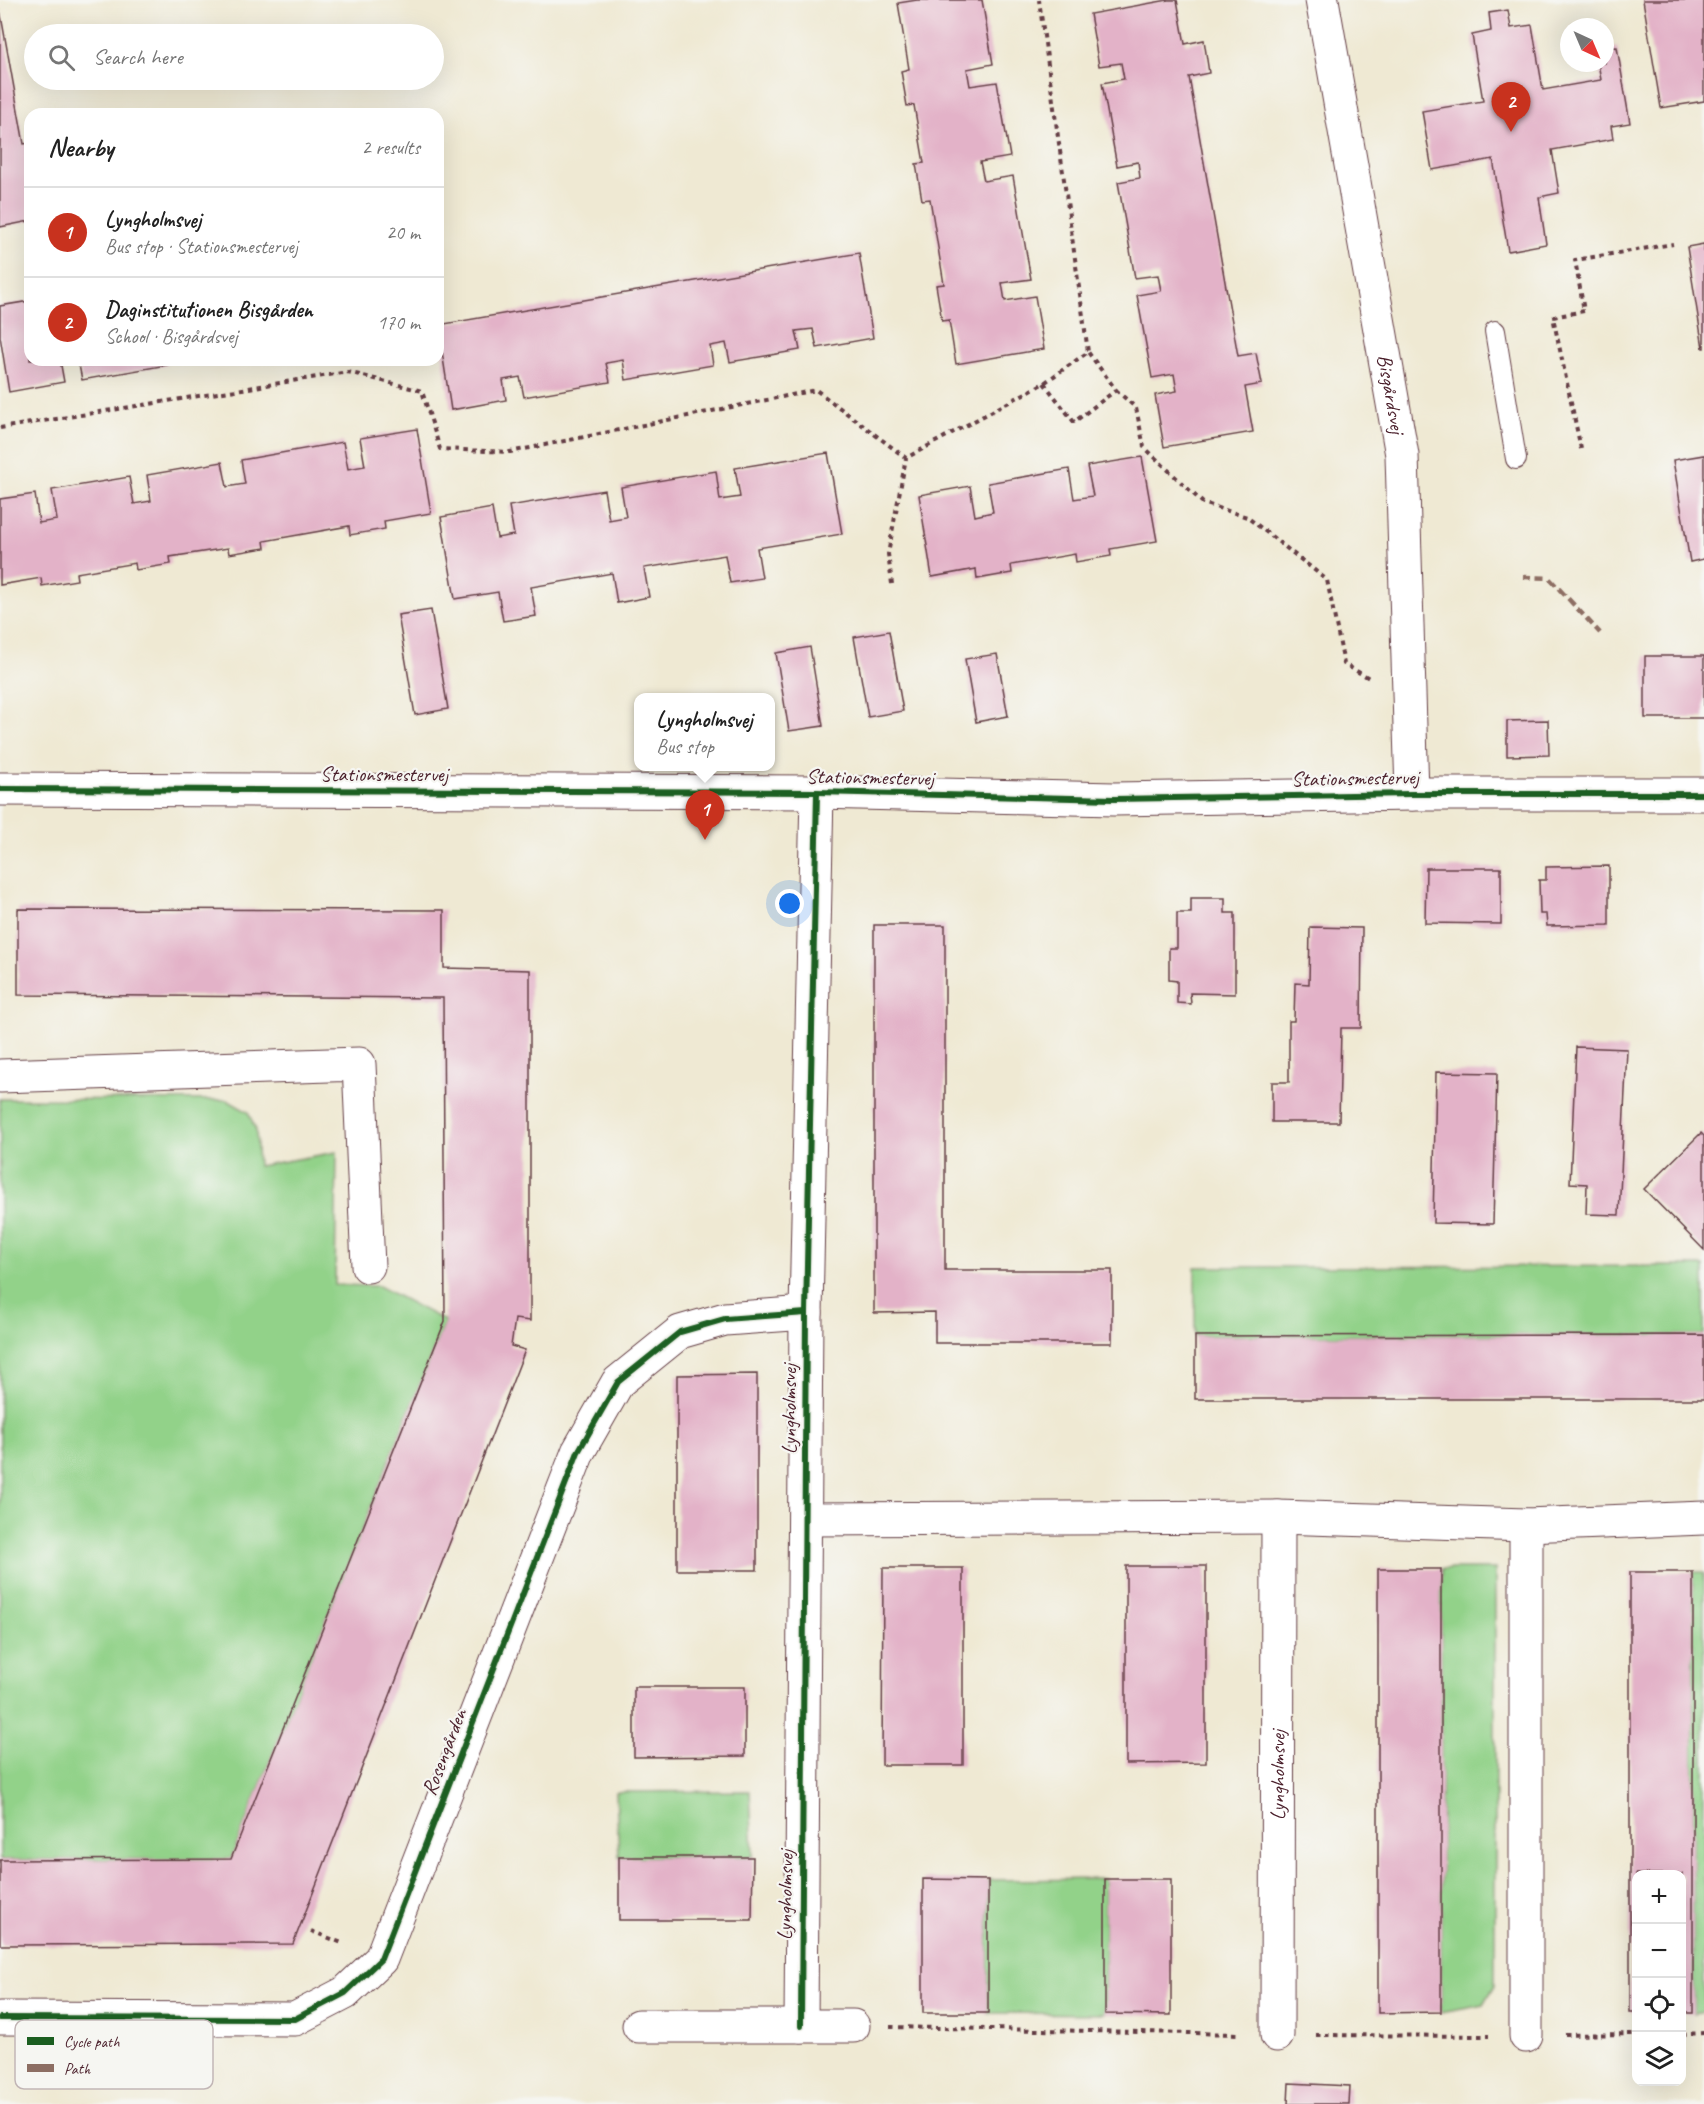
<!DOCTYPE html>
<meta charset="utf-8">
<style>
body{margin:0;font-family:Caveat,sans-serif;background:#f6f6f6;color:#222}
.controls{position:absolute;right:18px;bottom:18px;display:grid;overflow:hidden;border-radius:12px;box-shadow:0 6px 24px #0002}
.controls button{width:54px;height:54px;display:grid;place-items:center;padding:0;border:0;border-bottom:2px solid #e0e0e0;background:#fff;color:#222;font:30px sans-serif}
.compass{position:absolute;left:1560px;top:18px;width:54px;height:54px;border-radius:50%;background:#fff;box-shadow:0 6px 24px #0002;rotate:136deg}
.you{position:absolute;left:790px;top:904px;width:21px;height:21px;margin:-15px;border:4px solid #fff;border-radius:50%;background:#1a73e8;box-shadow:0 0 0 9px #1a73e833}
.badge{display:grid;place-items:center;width:39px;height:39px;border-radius:50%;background:#c8321e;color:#fff;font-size:20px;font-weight:700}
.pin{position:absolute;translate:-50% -50px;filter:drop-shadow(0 2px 3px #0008)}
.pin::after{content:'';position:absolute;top:32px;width:21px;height:18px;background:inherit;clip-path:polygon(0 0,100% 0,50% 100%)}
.popup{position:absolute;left:634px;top:693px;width:141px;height:78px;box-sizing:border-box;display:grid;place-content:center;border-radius:12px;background:#fff;filter:drop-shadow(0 2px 4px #0005);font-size:20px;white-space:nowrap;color:#767676}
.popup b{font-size:22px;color:#222}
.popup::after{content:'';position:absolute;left:50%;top:100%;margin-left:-12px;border:12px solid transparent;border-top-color:#fff}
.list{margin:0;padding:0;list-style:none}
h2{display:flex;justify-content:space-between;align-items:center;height:78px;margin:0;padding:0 24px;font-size:26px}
h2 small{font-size:20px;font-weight:400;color:#767676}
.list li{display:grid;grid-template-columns:39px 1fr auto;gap:18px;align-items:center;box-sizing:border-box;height:90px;padding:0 24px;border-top:2px solid #e0e0e0}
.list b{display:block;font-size:22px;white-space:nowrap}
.list p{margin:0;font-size:20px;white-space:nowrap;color:#767676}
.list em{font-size:20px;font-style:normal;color:#767676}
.icon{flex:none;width:33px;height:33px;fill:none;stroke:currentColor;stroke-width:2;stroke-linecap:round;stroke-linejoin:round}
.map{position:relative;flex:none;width:1704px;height:2104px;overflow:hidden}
.search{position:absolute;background:#fff;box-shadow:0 6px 24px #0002;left:24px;top:24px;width:420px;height:66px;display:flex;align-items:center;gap:15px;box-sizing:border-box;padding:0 21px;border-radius:33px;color:#767676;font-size:22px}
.panel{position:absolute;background:#fff;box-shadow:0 6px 24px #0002;left:24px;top:108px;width:420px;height:258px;border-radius:18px}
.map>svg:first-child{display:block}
.green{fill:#92d289;stroke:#6e785a;stroke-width:1.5}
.building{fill:#e3b2c8}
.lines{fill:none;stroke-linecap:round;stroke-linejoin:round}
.lane-casing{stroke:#633d44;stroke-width:22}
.street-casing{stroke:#633d44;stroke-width:35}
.path{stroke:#633d44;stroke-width:4;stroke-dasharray:4.5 4.5;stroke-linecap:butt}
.lane{stroke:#fff;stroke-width:20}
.street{stroke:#fff;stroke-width:33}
.quiet{stroke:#8d6e63;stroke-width:4.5;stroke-dasharray:9 4.5;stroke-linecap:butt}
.cycleway-casing{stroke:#f6f6f2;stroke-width:10}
.cycleway{stroke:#1b5e20;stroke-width:6}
.labels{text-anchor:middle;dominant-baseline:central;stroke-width:4.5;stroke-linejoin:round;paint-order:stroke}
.street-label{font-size:21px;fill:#4a1f2b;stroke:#f6f6f2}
.key{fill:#f6f6f2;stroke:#c2b6b6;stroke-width:1.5}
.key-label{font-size:16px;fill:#4a1f2b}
</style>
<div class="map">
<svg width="1704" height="2104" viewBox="0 0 1704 2104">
<rect width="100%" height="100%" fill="#f6f6f2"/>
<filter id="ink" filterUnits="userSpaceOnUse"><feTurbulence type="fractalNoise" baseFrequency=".0167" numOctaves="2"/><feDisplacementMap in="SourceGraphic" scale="12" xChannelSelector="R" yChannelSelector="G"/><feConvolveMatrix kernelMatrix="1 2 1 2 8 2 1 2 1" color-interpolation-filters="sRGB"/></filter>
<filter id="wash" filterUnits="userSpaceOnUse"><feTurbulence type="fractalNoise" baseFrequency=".008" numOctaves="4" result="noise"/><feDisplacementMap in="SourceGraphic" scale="24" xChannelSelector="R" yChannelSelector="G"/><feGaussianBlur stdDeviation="1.35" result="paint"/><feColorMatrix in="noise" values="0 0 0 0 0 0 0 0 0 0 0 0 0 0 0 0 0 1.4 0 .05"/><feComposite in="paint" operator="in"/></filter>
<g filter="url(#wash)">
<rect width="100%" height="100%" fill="#efe9d3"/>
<g class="green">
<path d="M 0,1099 L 227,1100 L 248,1112 L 256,1130 L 258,1166 L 337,1152 L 335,1285 L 379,1286 L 445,1321 L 231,1859 L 0,1860 Z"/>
<path d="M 1704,1266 L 1704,1335 L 1195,1336 L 1195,1267 Z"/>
<path d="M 1441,1569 L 1495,1569 L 1495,1985 L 1484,2004 L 1441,2012 Z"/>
<path d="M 1693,1572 L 1704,1572 L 1704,2011 L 1693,2013 Z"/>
<path d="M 750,1791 L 753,1857 L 619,1857 L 616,1792 Z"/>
<path d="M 1105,1879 L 1105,2014 L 988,2013 L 988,1880 Z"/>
</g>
<g id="blocks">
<g class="building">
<path d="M 917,0 L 982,0 L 993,64 L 967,69 L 970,86 L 997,82 L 1010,157 L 980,162 L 984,181 L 1013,176 L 1031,279 L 1002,283 L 1005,301 L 1035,296 L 1044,349 L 956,364 L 949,320 L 942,321 L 936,285 L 944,284 L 930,199 L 922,200 L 916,164 L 924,163 L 914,105 L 907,106 L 901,71 L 909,69 L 898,3 Z"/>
<path d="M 1168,0 L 1177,0 L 1185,44 L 1204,40 L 1209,73 L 1189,77 L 1238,356 L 1256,353 L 1262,384 L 1245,387 L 1253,432 L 1164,447 L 1155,395 L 1177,391 L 1174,374 L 1152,378 L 1137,295 L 1161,291 L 1158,275 L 1135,278 L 1118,182 L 1140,178 L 1138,162 L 1117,166 L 1102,83 L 1124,79 L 1121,63 L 1099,66 L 1090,14 Z"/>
<path d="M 1643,0 L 1704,0 L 1704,101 L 1661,108 Z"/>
<path d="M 0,10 L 24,144 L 30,143 L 30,221 L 0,227 Z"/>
<path d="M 1508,10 L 1511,28 L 1532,25 L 1543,90 L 1601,80 L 1598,63 L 1605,63 L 1605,48 L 1617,47 L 1630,123 L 1611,126 L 1613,139 L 1552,150 L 1559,193 L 1539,197 L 1546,244 L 1508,251 L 1493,159 L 1432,170 L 1422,111 L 1483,101 L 1472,35 L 1491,31 L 1489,13 Z"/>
<path d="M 1704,244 L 1704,348 L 1703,348 L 1687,247 Z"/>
<path d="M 859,253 L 873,338 L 817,348 L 813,329 L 796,331 L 800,350 L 730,362 L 726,343 L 710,346 L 713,365 L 626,380 L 623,360 L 606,363 L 610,382 L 524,397 L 520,377 L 503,380 L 506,400 L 451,410 L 438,325 Z"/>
<path d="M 30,301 L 30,360 L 60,360 L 64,382 L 9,392 L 0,336 L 0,306 Z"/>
<path d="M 78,360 L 166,360 L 167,365 L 82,380 Z"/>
<path d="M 417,429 L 431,513 L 384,521 L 385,529 L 350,535 L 349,526 L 264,541 L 265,548 L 229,554 L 228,548 L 170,557 L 171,564 L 136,570 L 135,563 L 76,573 L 77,580 L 42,586 L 41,578 L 0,585 L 0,499 L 35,494 L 39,523 L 57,520 L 52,490 L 129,477 L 134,504 L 151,501 L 147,475 L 222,462 L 227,487 L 245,484 L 241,460 L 343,442 L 348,469 L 365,466 L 360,438 Z"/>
<path d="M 828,453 L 842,534 L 757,548 L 762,578 L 730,583 L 725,555 L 644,568 L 649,597 L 617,603 L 612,573 L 531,587 L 536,616 L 503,621 L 498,592 L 455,599 L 441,517 L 492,508 L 497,538 L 514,535 L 509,506 L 604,490 L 609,520 L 626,517 L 621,487 L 716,471 L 720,500 L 740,497 L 735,468 Z"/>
<path d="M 1704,455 L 1704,559 L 1690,562 L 1673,460 Z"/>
<path d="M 1142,457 L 1157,541 L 1110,549 L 1111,556 L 1076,562 L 1075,554 L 1011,565 L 1012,573 L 977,579 L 976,569 L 932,577 L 919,495 L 970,486 L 975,516 L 993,512 L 988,483 L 1069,469 L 1074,499 L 1093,496 L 1087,466 Z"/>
<path d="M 431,610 L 448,709 L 415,715 L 398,615 Z"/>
<path d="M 889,631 L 903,711 L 868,717 L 854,637 Z"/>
<path d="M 810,647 L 823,726 L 789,731 L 776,653 Z"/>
<path d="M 997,654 L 1008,716 L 976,722 L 965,659 Z"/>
<rect x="1645" y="656" width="59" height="62"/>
<path d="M 1548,720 L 1549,755 L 1507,756 L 1507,721 Z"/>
<path d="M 1609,866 L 1609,925 L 1547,926 L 1546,914 L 1540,914 L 1539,880 L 1546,880 L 1546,867 Z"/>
<path d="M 1426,868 L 1501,868 L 1501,924 L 1425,923 Z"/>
<path d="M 1191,898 L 1225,898 L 1225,913 L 1235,913 L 1235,994 L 1190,993 L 1191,1004 L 1177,1003 L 1177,981 L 1169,980 L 1169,948 L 1177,948 L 1177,913 L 1191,913 Z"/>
<path d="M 18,909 L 444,910 L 444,968 L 530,970 L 530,1321 L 515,1319 L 511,1346 L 525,1350 L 293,1944 L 0,1945 L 0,1860 L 231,1859 L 445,1321 L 443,998 L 18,995 Z"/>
<path d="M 874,925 L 945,925 L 945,1270 L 1112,1270 L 1112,1343 L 935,1343 L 935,1312 L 874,1313 Z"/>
<path d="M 1310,927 L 1362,928 L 1361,1028 L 1341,1028 L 1339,1122 L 1272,1122 L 1272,1082 L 1289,1082 L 1289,1021 L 1294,1021 L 1295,983 L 1309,984 Z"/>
<path d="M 1576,1047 L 1627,1049 L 1619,1215 L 1586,1214 L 1587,1184 L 1570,1183 Z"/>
<path d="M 1436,1072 L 1497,1073 L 1493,1224 L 1433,1223 Z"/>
<path d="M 1701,1133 L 1704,1136 L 1704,1250 L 1644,1189 Z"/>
<path d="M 1704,1335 L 1704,1399 L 1195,1399 L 1195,1336 Z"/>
<path d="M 757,1374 L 757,1570 L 677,1570 L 677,1375 Z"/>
<path d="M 1126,1566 L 1206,1566 L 1206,1763 L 1126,1764 Z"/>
<path d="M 883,1568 L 963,1568 L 963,1765 L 882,1765 Z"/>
<path d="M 1378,1569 L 1441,1569 L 1441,2012 L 1378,2013 Z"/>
<path d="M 1630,1572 L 1693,1572 L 1693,2013 L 1682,2013 L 1682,1874 L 1636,1874 L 1636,2012 L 1630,2012 Z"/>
<path d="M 634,1687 L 745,1687 L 745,1756 L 634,1757 Z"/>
<path d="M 619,1857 L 753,1857 L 752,1920 L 619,1920 Z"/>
<path d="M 923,1879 L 988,1880 L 988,2013 L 923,2013 Z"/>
<path d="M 1105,1879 L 1171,1879 L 1171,2015 L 1105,2014 Z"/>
<path d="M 1289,2083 L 1350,2086 L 1349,2104 L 1288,2104 Z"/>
</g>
</g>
</g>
<g filter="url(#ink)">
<use href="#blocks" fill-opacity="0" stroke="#633d44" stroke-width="1.5"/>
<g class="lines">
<defs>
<path id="lane" d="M 1495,331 L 1516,459"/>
<g id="street">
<path id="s1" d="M 1322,0 L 1402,455 L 1412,794"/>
<path d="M 0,789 L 817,792 L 1114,799 L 1412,794 L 1704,794"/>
<path d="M 0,1076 L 359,1064 L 368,1266"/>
<path d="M 806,1519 L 1278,1517 L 1526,1525 L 1704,1518"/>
<path d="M 0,2018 L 295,2019 L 345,1993 L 381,1959 L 578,1452 L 618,1382 L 680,1332 L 725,1319 L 806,1313"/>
<path d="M 639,2026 L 853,2026"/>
<path d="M 801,2026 L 806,1313 L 817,792"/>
<path id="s2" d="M 1277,2035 L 1278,1517"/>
<path d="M 1526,2036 L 1526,1525"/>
</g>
</defs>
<use href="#lane" class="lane-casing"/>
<use href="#street" class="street-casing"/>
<g class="path">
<path d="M 1044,383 L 1074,422 L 1116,390 L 1088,352"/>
<path d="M 1116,390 L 1136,408 L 1144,447 L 1203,503 L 1247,517 L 1327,580 L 1344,664 L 1369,678"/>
<path d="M 0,428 L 348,372 L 422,391 L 440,449 L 510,452 L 816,390 L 906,458 L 1044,383 L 1088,352 L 1039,0"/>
<path d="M 1581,449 L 1553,317 L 1584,311 L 1575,260 L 1673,244"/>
<path d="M 892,584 L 888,554 L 906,458"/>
<path d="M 311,1931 L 342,1943"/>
<path d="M 890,2027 L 1240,2034"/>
<path d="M 1682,2034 L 1704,2033"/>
<path d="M 1316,2035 L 1489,2036"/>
<path d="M 1565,2035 L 1636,2034"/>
</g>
<use href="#lane" class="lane"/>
<use href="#street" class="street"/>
<path class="quiet" d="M 1523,577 L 1549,578 L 1600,633"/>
<defs>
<g id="cycleway">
<path d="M 0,789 L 817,792 L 1114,799 L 1412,794 L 1704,794"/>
<path d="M 0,2018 L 295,2019 L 345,1993 L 381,1959 L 578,1452 L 618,1382 L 680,1332 L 725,1319 L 806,1313"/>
<path d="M 801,2026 L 806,1313 L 817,792"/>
</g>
</defs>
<use href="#cycleway" class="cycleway-casing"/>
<use href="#cycleway" class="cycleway"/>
</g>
</g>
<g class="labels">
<g class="street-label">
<text stroke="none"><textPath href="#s1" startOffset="400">Bisgårdsvej</textPath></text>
<text x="384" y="774">Stationsmestervej</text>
<text transform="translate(870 777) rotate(1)">Stationsmestervej</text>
<text transform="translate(1355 778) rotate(-1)">Stationsmestervej</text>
<text transform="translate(789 1409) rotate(-90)">Lyngholmsvej</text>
<text transform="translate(444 1752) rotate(-69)">Rosengården</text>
<text stroke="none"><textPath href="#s2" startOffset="260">Lyngholmsvej</textPath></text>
<text transform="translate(785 1895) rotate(-89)">Lyngholmsvej</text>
</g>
</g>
<rect x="15" y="2020" width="198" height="69" rx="9" class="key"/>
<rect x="27" y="2037" width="27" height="8" fill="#1b5e20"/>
<rect x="27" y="2064" width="27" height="8" fill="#8d6e63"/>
<g class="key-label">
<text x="64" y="2047">Cycle path</text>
<text x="64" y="2074">Path</text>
</g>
</svg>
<div class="controls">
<button>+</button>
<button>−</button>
<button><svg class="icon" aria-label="locate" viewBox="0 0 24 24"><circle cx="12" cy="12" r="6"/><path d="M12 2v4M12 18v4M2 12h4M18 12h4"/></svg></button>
<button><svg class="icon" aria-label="layers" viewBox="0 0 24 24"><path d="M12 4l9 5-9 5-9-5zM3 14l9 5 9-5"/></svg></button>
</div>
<svg class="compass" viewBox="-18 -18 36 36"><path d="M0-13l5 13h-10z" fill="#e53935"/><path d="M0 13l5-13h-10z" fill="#767676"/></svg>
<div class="you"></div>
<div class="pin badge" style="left:705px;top:840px">1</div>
<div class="popup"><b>Lyngholmsvej</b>Bus stop</div>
<div class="pin badge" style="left:1511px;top:132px">2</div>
<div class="search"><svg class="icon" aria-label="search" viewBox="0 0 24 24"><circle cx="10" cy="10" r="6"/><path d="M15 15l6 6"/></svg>Search here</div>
<section class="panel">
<h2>Nearby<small>2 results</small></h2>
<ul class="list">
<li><span class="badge">1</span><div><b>Lyngholmsvej</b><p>Bus stop · Stationsmestervej</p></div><em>20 m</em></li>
<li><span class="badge">2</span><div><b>Daginstitutionen Bisgården</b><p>School · Bisgårdsvej</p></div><em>170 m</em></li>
</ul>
</section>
</div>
